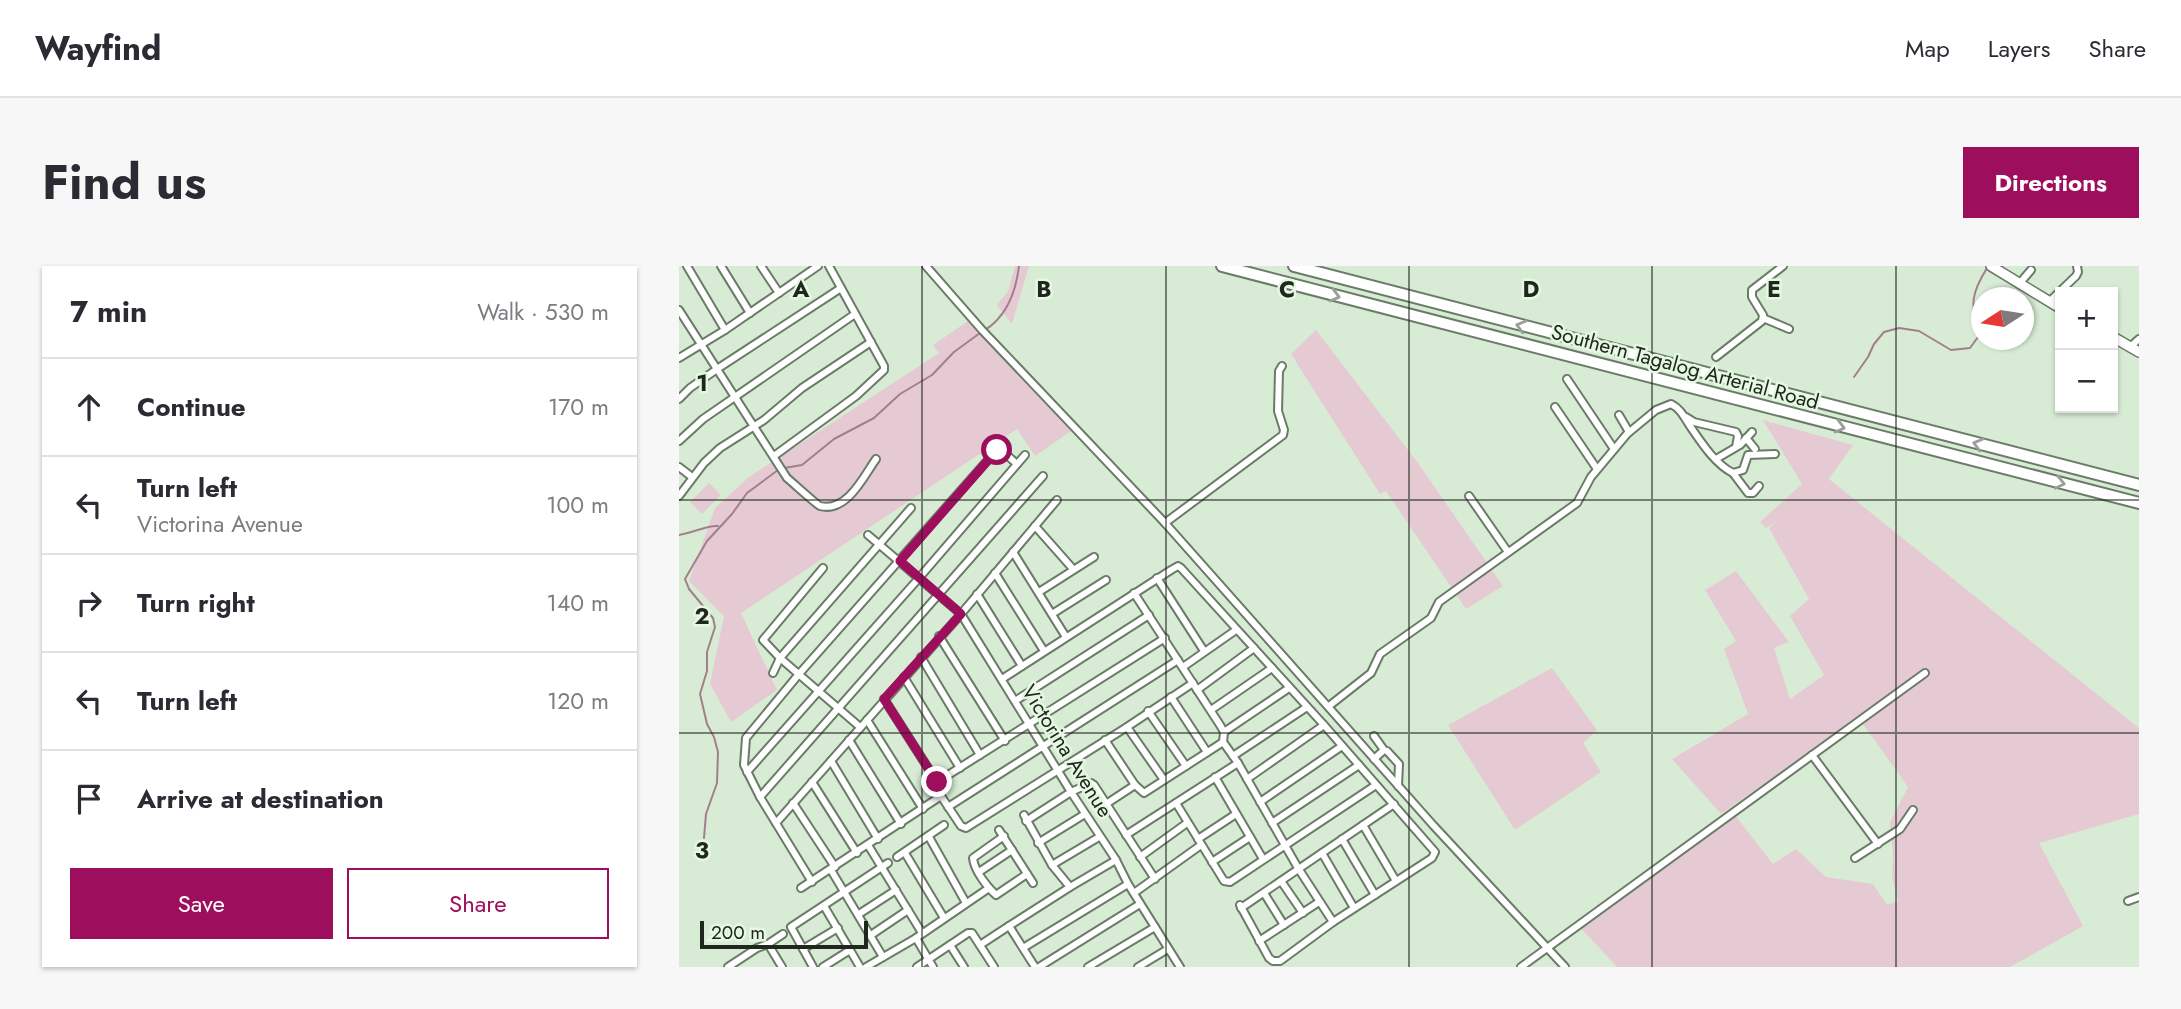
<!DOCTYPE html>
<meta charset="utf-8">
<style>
body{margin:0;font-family:Jost,sans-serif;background:#f7f7f7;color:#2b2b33}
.controls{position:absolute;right:21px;top:21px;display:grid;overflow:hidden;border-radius:0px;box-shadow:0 2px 5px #0004}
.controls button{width:63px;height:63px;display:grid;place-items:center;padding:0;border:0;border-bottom:2px solid #e1e1e2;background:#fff;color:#2b2b33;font:35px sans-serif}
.compass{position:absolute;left:1292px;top:21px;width:63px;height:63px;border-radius:50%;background:#fff;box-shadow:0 2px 5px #0004;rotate:258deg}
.scale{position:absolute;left:21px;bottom:18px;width:168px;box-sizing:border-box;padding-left:7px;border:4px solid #20271e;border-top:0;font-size:19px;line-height:24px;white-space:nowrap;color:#20271e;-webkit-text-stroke:5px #e5f9e2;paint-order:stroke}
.stop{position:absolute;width:21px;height:21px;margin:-16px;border:5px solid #9d0f5c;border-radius:50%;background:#fff}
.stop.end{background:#9d0f5c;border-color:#fff;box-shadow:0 2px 7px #0008}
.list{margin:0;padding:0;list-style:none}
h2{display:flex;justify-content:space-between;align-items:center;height:91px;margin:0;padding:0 28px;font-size:30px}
h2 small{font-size:23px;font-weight:400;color:#7c7c81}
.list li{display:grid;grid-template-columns:46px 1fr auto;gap:21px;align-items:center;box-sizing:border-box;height:98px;padding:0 28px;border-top:2px solid #e1e1e2}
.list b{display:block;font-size:26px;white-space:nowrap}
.list p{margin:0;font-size:23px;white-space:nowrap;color:#7c7c81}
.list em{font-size:23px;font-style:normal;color:#7c7c81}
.actions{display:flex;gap:14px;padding:21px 28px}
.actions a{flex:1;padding:16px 0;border:2px solid #9d0f5c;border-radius:0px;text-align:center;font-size:24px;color:#9d0f5c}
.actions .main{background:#9d0f5c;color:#fff}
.icon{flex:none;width:38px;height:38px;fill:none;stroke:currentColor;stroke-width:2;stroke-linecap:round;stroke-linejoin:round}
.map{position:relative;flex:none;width:1460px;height:701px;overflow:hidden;border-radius:0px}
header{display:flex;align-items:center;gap:42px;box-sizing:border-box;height:98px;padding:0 35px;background:#fff;border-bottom:2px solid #e1e1e2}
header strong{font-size:33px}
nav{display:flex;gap:38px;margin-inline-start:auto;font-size:24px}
.intro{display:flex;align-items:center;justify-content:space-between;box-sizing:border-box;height:168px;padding:0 42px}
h1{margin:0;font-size:49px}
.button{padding:18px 32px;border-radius:0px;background:#9d0f5c;color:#fff;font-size:24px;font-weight:700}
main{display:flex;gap:42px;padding:0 42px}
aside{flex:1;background:#fff;border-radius:0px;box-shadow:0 2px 5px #0004}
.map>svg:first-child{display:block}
.green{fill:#e6cad3}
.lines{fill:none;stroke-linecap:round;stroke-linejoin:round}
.stream{stroke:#a27f8b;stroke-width:2}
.minor-casing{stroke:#6a7c67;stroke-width:10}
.secondary-casing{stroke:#6a7c67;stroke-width:12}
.motorway-casing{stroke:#6a7c67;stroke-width:14}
.minor{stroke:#fff;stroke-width:6}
.secondary{stroke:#fff;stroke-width:9}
.motorway{stroke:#fff;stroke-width:10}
.oneway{stroke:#9b9e9a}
.route{stroke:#9d0f5c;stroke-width:9}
.grid{fill:none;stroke:#20271e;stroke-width:2;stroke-opacity:0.55}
.labels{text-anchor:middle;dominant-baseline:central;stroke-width:5;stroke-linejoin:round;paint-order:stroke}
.street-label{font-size:21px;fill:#20271e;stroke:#e5f9e2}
.grid-label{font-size:23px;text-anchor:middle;font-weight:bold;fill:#20271e;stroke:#e5f9e2;stroke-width:5;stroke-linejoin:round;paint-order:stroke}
</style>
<header>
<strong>Wayfind</strong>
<nav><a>Map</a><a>Layers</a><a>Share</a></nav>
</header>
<div class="intro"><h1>Find us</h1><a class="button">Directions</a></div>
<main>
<aside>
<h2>7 min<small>Walk · 530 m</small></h2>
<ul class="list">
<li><svg class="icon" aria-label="ahead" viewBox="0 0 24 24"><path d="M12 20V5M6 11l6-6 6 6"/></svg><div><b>Continue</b></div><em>170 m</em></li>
<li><svg class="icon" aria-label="left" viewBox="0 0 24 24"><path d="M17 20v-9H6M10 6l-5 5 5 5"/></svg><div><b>Turn left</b><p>Victorina Avenue</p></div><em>100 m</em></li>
<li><svg class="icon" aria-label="right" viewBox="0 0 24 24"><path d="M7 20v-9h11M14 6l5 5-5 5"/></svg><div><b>Turn right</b></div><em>140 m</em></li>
<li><svg class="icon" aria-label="left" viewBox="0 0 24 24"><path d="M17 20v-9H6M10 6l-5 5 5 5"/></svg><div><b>Turn left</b></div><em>120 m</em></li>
<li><svg class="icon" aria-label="arrive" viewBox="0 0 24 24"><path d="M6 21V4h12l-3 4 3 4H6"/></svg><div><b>Arrive at destination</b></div></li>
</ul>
<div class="actions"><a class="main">Save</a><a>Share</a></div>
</aside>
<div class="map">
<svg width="1460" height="701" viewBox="0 0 1460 701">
<rect width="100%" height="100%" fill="#d8ecd5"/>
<g class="green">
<path d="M 336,0 L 350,0 L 333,58 L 318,39 L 329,25 Z"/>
<path d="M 292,53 L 395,163 L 356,190 L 338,163 L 62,347 L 98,424 L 52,456 L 31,418 L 45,350 L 10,315 L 36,242 L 70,211 L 260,87 L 254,79 Z"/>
<path d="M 637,64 L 739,197 L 824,320 L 787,343 L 707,225 L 701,228 L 612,88 Z"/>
<path d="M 1084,154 L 1174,179 L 1150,213 L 1460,462 L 1460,548 L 1360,577 L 1404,660 L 1331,701 L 938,701 L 900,660 L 1055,548 L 1094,598 L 1117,583 L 1147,611 L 1194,618 L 1208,639 L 1219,635 L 1213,611 L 1214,589 L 1211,556 L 1229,521 L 1179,451 L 1042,548 L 993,493 L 1069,448 L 1045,383 L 1057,375 L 1026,324 L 1057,305 L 1110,376 L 1095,382 L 1111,433 L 1145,409 L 1111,350 L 1130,333 L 1090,262 L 1099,254 L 1087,262 L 1081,256 L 1123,218 Z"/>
<path d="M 30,217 L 42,229 L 23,248 L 11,236 Z"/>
<path d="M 873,402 L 918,464 L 904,477 L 922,506 L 836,564 L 769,459 Z"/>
</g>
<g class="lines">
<g class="stream">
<path d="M 306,64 C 328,50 337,25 340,0"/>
<path d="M 1175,111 L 1189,91 L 1195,78 L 1205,66 L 1220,62 L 1240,65 L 1272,84 L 1291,82 L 1299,71 C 1293,38 1290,31 1308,2"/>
<path d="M 105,202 L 123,199 L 155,173 L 195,152 L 221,128 L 253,109 L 275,86 L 301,67"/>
<path d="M 0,269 C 14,267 28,259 39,260"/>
<path d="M 25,572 L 27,548 L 38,517 L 39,486 L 35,471 L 28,458 L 21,428 L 28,405 L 28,386 L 36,361 L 34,352 L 10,323 L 6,313 L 28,275 L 53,248 L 68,227 L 99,204"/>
</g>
<defs>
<g id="minor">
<path d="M 8,0 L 46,64"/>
<path d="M 42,0 L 71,47"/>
<path d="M 82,0 L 100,27"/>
<path d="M 247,0 L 303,64 L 486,257 L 754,559 L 886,701"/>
<path d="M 1340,18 L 1352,4"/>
<path d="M 1371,35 L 1397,10 L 1399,6 L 1398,0"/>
<path d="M 0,44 L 108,212 C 113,216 138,239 141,240 C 168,247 185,210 197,193"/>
<path d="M 1084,52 L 1110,63"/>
<path d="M 1451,81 L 1460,73"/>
<path d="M 1037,91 L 1083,55 L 1084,49 L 1073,31 L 1073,24 L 1104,0"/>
<path d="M 0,92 L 46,64 L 139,0"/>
<path d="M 888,113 L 935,183"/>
<path d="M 0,133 L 11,122 L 38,103 L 162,22"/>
<path d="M 876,141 L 918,203"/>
<path d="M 940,149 L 950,166"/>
<path d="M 1007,151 L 1015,156 L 1057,166 L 1059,170 L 1057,181"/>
<path d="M 1067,172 L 1076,183"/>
<path d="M 0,175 L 24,153 L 176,48"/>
<path d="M 95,190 L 177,130 L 205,104 L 205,100 L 150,0"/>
<path d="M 1037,193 L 1061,179 L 1073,166"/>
<path d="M 0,201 L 13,211"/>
<path d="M 1054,207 L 1069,227 L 1074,227 L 1080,220"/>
<path d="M 0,230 L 25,197 L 41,182 L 85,154 L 123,122 L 192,76"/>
<path d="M 790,230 L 829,286"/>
<path d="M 486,257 L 604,169 L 605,164 L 599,145 L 600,105 L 603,100"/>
<path d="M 356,260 L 394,303"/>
<path d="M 189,269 L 282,348 L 392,526 L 437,594 L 391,621 L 330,660 L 356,701"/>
<path d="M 334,286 L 387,371"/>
<path d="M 144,302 L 84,374 L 101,392 L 181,461"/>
<path d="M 316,307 L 365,385"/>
<path d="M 478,312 L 525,385"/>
<path d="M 360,326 L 415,291"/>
<path d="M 298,328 L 343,400"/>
<path d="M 373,348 L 427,314"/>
<path d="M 260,370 L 326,475"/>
<path d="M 242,391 L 301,489"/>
<path d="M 504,401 L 557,364"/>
<path d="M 94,407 L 101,392 L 232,242"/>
<path d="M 225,411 L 281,502"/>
<path d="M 323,413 L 492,304 L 499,300 L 502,302 L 645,459 L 756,586 L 753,592 L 654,656 L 601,695 L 594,695 L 590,692 L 561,639"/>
<path d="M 518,424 L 575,382"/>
<path d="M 492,431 L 528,486"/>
<path d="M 205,433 L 258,516 L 262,530 L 282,560 L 287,562 L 448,461 L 514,417"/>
<path d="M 336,435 L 470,349"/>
<path d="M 650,440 L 692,407 L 701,388 L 752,352 L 760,336 L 898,237 L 912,211 L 948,168 L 977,144 L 992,138 C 1002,143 1005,151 1011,160 C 1022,176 1036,198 1054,207 L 1064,204 L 1069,189 L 1096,188"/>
<path d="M 532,444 L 593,402"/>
<path d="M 469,445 L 507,500"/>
<path d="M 188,454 L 244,543"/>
<path d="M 448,461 L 485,514"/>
<path d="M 545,466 L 610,422"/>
<path d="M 695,470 L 705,484 L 695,493"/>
<path d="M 170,474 L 222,558"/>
<path d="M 426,474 L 456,519 L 465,527 L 538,480 L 544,476 L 545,466 L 541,459 L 455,327"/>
<path d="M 544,476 L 559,497 L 619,602 L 654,656"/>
<path d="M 708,485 L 720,498 L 719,520"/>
<path d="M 1133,489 L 1199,578"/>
<path d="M 554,490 L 628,441"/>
<path d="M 152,495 L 199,573"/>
<path d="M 68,506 L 240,312 L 346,189"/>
<path d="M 536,511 L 584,593"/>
<path d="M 568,513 L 645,459"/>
<path d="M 133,516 L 178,587"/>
<path d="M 258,516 L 486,372"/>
<path d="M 81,531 L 364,210"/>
<path d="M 581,536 L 663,480"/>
<path d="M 114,537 L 156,601"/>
<path d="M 497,537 L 545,615 L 551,616 L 697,519"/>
<path d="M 427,538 L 456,519"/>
<path d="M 269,541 L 499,394"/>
<path d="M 345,549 L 373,599 L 391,621"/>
<path d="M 347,555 L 392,526 L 412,517 L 415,519 L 476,613"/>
<path d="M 97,557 L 282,348 L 378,234"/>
<path d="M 593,557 L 680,499"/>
<path d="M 684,559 L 717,615"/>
<path d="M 320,564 L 354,617"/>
<path d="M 447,569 L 559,497"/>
<path d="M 325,570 L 294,592 C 295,604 308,621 317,629 L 348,608"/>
<path d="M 250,571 L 287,637"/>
<path d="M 519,573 L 557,548"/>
<path d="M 663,573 L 696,629"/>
<path d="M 359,577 L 406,548"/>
<path d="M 189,579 L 243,667"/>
<path d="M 226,587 L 265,652"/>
<path d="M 643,587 L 675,642"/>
<path d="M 218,591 L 265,559"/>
<path d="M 461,591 L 508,557"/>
<path d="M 1176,592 L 1221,563 L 1234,544"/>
<path d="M 437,594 L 449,618 L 501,701"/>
<path d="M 533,596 L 571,571"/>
<path d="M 373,599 L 420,571"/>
<path d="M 152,604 L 204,691"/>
<path d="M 300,606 L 333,584"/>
<path d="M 602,615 L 624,647"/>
<path d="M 133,616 L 81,531 L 65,499 L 67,472 L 120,408 L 315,187 L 322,184 L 338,198"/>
<path d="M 122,622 L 262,530"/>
<path d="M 455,627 L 522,579"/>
<path d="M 585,627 L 605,659"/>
<path d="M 1449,635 L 1460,631"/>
<path d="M 145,640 L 181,701"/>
<path d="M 562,642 L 715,538"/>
<path d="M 180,648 L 217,624"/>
<path d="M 192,669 L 229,644"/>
<path d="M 237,672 L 254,701"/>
<path d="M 580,675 L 640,636"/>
<path d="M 89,678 L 104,668"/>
<path d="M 271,679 L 285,701"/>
<path d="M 301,679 L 330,660"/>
<path d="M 344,682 L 449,618"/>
<path d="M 124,683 L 159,662"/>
<path d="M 49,701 L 78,682 L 89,678 L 103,701"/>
<path d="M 134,701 L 112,661 L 209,597"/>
<path d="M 144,701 L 171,684"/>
<path d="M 187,701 L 237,672 L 310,622"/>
<path d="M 238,701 L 289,667 L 293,667 L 315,701"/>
<path d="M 360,701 L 461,638"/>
<path d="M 409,701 L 476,661"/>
<path d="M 459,701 L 489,683"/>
<path d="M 842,701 L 1246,407"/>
</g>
<g id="secondary">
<path d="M 1312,0 L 1381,42"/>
<path d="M 1434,71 L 1460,86"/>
</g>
<g id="motorway">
<path d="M 543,0 L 1460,237"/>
<path d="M 615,0 L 1460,219"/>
</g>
</defs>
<use href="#minor" class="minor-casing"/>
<use href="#secondary" class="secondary-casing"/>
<use href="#motorway" class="motorway-casing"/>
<use href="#minor" class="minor"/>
<use href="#secondary" class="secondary"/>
<use href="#motorway" class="motorway"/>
</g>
<defs><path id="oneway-chevron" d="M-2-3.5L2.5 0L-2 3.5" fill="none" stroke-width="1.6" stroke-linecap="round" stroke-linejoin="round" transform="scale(1.75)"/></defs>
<g class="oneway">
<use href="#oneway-chevron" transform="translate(656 30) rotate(15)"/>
<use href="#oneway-chevron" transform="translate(842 60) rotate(-165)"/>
<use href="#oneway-chevron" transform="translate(1161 161) rotate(15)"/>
<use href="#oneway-chevron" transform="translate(1299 178) rotate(-165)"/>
<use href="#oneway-chevron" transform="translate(1381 217) rotate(13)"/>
</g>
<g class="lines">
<path class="route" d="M 258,516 L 205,433 L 282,348 L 221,295 L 318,184"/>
</g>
<path class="grid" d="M 243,0 L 243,701M 487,0 L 487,701M 730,0 L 730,701M 973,0 L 973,701M 1217,0 L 1217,701M 0,234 L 1460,234M 0,467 L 1460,467"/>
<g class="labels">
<g class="street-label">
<text transform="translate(1006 101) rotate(15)">Southern Tagalog Arterial Road</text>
<text transform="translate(388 485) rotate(58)">Victorina Avenue</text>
</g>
</g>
<g class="grid-label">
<text x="122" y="31">A</text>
<text x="365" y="31">B</text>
<text x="608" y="31">C</text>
<text x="852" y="31">D</text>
<text x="1095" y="31">E</text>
<text x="23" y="125">1</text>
<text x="23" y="358">2</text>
<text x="23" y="592">3</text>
</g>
</svg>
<div class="controls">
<button>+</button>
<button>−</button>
</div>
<svg class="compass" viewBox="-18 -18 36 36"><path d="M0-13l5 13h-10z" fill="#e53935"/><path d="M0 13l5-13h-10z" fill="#7c7c81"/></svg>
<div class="scale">200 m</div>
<div class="stop" style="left:318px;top:184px"></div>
<div class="stop end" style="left:258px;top:516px"></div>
</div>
</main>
